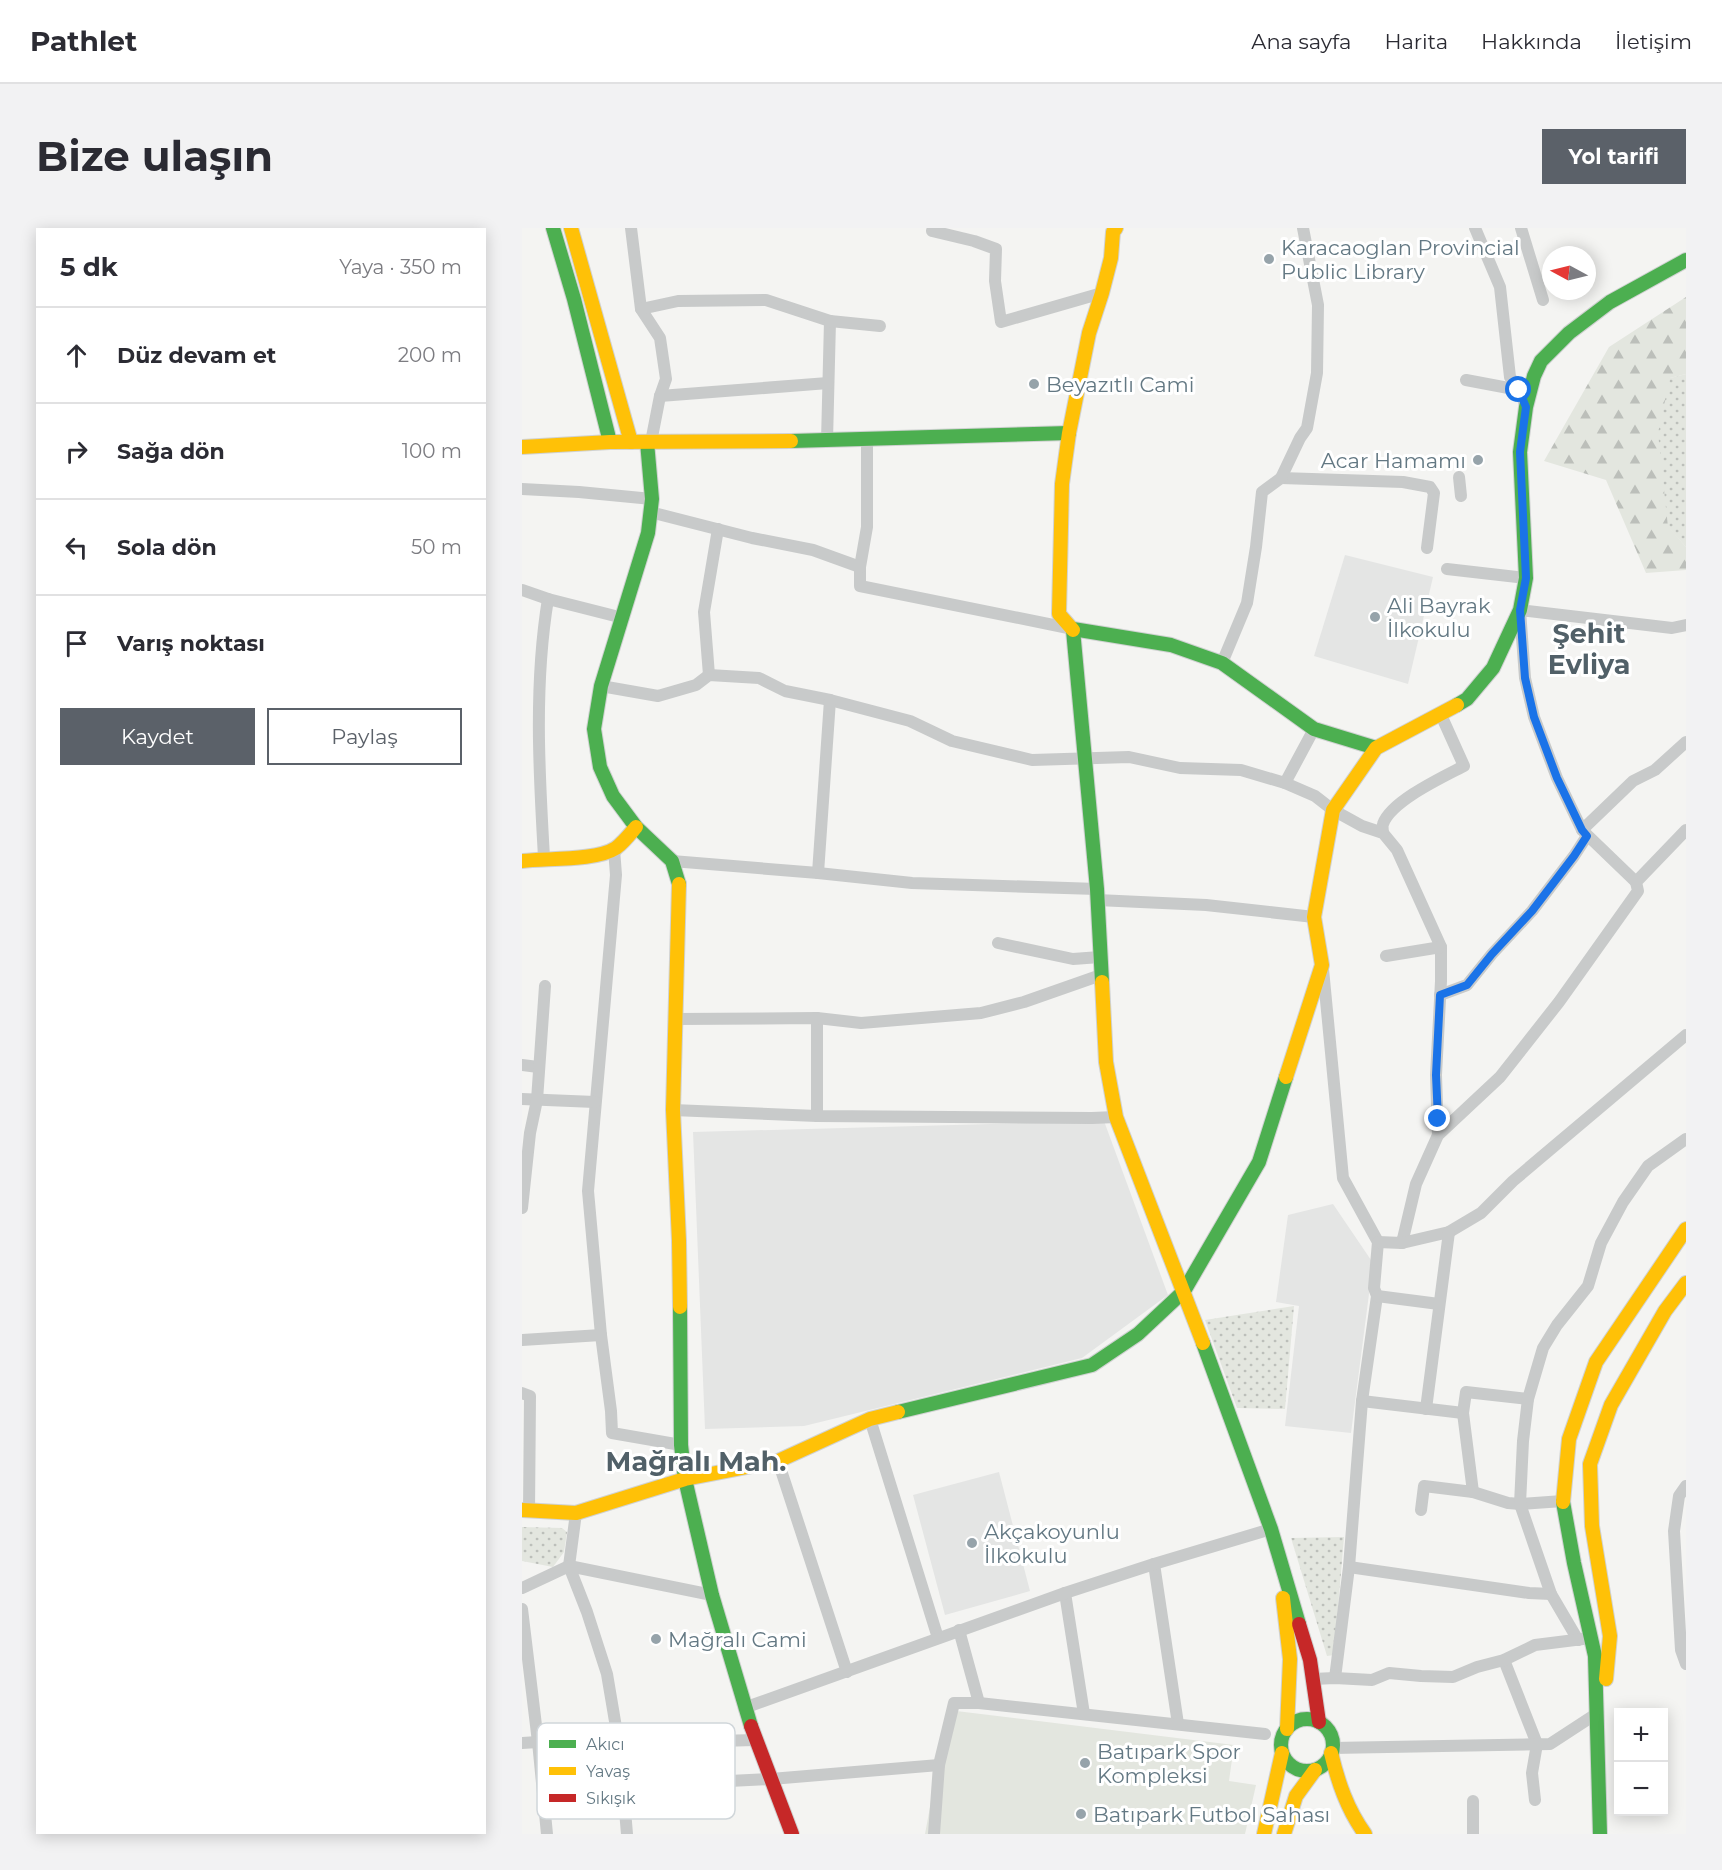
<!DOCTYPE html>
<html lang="tr">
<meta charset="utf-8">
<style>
body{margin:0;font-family:Montserrat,sans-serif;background:#f2f2f3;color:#2b2b33}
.controls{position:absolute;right:18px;bottom:18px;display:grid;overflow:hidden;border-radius:0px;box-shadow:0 3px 15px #0003}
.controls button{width:54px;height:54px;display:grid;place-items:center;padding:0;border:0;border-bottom:2px solid #e1e1e2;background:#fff;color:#2b2b33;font:30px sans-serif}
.compass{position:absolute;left:1020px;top:18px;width:54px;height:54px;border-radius:50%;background:#fff;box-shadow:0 3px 15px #0003;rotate:277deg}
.stop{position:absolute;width:18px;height:18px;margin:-14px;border:4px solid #1a73e8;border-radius:50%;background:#fff}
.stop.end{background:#1a73e8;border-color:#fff;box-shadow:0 2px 6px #0008}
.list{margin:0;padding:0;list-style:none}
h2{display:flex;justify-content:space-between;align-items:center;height:78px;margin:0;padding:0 24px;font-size:26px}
h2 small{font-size:20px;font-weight:400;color:#7c7c81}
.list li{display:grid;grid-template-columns:39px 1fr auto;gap:18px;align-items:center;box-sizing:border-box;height:96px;padding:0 24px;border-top:2px solid #e1e1e2}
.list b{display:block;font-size:22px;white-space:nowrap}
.list em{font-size:20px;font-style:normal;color:#7c7c81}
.actions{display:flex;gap:12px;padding:18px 24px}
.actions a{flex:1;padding:14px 0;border:2px solid #5b6169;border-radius:0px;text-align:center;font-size:21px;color:#5b6169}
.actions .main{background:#5b6169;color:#fff}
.icon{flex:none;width:33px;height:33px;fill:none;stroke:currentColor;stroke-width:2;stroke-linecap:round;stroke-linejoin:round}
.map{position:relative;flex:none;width:1164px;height:1606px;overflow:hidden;border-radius:0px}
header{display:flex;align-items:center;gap:36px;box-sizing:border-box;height:84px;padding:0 30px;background:#fff;border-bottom:2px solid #e1e1e2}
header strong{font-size:28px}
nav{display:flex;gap:33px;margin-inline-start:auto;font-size:21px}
.intro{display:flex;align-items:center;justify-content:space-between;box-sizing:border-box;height:144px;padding:0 36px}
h1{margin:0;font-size:42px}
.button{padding:15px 27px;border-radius:0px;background:#5b6169;color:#fff;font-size:21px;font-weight:700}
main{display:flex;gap:36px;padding:0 36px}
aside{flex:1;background:#fff;border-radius:0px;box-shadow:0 3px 15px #0003}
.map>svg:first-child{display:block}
.built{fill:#e4e5e4}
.forest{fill:url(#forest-firs)}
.park{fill:url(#park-dots)}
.pitch{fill:#e3e6df}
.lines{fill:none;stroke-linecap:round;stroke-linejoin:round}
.fast-casing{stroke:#d0d2d2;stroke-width:16}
.slow-casing{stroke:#d0d2d2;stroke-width:16}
.jam-casing{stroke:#d0d2d2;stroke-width:16}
.street{stroke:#c8caca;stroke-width:12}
.fast{stroke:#4caf50;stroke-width:14}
.slow{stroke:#ffc107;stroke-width:14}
.jam{stroke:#c62828;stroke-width:14}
.route{stroke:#1a73e8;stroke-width:8}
.poi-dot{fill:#96a3aa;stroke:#fff;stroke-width:2}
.labels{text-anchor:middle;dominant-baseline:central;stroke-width:6;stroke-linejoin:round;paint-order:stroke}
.poi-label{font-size:21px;fill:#637883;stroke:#fff;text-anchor:start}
.district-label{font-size:27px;font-weight:bold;fill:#516068;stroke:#fff}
.key{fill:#fff;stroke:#d0d6da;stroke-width:1.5}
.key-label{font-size:16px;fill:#637883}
</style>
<header>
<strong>Pathlet</strong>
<nav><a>Ana sayfa</a><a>Harita</a><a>Hakkında</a><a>İletişim</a></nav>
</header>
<div class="intro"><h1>Bize ulaşın</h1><a class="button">Yol tarifi</a></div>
<main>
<aside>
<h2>5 dk<small>Yaya · 350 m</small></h2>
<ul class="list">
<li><svg class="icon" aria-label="ahead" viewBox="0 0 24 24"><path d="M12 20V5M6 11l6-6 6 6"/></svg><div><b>Düz devam et</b></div><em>200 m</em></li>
<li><svg class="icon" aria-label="right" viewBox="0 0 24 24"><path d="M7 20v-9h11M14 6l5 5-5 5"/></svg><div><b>Sağa dön</b></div><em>100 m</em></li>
<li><svg class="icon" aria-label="left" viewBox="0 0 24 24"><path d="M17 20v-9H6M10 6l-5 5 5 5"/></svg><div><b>Sola dön</b></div><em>50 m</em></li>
<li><svg class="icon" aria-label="arrive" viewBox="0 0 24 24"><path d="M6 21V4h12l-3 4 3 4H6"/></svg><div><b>Varış noktası</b></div></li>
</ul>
<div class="actions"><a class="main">Kaydet</a><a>Paylaş</a></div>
</aside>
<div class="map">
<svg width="1164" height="1606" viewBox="0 0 1164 1606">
<defs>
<pattern id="forest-firs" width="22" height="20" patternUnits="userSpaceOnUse" patternTransform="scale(1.5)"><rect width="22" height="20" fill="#e3e6df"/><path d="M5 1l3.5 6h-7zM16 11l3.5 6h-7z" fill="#bcbfba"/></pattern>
<pattern id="park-dots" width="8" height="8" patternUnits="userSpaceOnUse" patternTransform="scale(1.5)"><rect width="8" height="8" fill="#e3e6df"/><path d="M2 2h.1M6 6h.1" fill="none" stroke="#bcbfba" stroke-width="1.8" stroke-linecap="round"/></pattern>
</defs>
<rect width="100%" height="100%" fill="#f4f4f2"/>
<g class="built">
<path d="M 823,327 L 911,349 L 886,456 L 792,428 Z"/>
<path d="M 582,893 L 646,1067 L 560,1130 L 282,1198 L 183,1201 L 171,904 Z"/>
<path d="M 811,976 L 851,1035 L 829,1205 L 763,1198 L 777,1078 L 754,1074 L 766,987 Z"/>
<path d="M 477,1244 L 508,1363 L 423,1387 L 391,1267 Z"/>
</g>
<path class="forest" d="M 1164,69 L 1164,146 L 1148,150 L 1146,298 L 1164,319 L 1164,342 L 1124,345 L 1084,252 L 1022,233 L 1087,119 Z"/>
<g class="park">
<path d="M 1164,146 L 1164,319 L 1146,299 L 1136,205 L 1148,150 Z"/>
<path d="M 772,1078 L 763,1181 L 715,1180 L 683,1092 Z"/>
<path d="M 0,1299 L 40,1300 L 45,1304 L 42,1324 L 31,1339 L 0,1333 Z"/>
<path d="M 822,1309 L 812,1427 L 805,1428 L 769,1310 Z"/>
</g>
<path class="pitch" d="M 426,1482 L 712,1517 L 707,1553 L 734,1557 L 723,1606 L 403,1606 Z"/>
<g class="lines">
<defs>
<g id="fast">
<path d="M 31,0 L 52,71 L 88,214"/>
<path d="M 269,213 L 547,205"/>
<path d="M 125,214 L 130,271 L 126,305 L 79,458 L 72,501 L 78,539 L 91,568 L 114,599 L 150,633 L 157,656"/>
<path d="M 551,401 L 649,417 L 700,435 L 792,501 L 854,520"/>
<path d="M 551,402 L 575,661 L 580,754"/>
<path d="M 935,477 L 945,471 L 971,440 L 998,382 L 1004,350 L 998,224 L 1004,179 L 1012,148 L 1019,133 L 1047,105 L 1088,74 L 1164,32"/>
<path d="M 158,1079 L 159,1217 L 163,1251 L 190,1367 L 229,1498"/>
<path d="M 681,1115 L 749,1301 L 777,1396"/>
<path d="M 376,1184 L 570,1137 L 616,1106 L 662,1063 L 737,934 L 764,849"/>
<path d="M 1041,1274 L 1052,1335 L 1073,1428 L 1078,1606"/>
<circle cx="785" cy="1517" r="26"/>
</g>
<g id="slow">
<path d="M 49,0 L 109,214"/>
<path d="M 0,219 L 88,214 L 269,213"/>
<path d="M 551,402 L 537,386 L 540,256 L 547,205 L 567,105 L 580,65 L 589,30 L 591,4 L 594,0"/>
<path d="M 0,633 C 25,630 74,633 94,620 C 102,614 108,606 114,599"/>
<path d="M 157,656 L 151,882 L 157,1013 L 158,1079"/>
<path d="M 580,754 L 584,834 L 594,889 L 681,1115"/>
<path d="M 764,849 L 800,737 L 792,689 L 811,582 L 854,520 L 935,477"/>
<path d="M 1041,1274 L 1047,1211 L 1074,1134 L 1164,1001"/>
<path d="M 0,1282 L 54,1285 L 163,1251 L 256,1233 L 348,1191 L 376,1184"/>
<path d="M 761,1370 L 768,1431 L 765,1501"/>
<path d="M 1084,1451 L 1088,1408 L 1070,1298 L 1068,1236 L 1089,1177 L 1143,1083 L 1164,1055"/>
<path d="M 809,1525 C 816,1554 825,1581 843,1606"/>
<path d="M 742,1606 L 760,1525"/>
<path d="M 762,1606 L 774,1568 L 793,1542"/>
</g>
<g id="jam">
<path d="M 777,1396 L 788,1432 L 797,1494"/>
<path d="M 229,1498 L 270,1606"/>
</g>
</defs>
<use href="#fast" class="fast-casing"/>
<use href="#slow" class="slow-casing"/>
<use href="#jam" class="jam-casing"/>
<g class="street">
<path d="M 109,0 L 119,81 L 138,110 L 144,151 L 138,168 L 129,214"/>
<path d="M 411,0 L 410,3 L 452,13 L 474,21 L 473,53 L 479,94 L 580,65"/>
<path d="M 953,0 L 978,59 L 988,149 L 997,162 L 1004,178"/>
<path d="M 999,0 L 1021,72"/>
<path d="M 119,81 L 156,73 L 244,72 L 308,93 L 305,213"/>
<path d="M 308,93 L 358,98"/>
<path d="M 944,152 L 997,162"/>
<path d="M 138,168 L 306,155"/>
<path d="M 345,212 L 345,299 L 338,339 L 338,358 L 551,401"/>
<path d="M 937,249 L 939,268"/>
<path d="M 759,250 L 881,254 L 908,259 L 912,265 L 905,320"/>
<path d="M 0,261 L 57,264 L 130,271"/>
<path d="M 128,284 L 230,310 L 291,322 L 338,339"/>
<path d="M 925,341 L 1004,350"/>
<path d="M 0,362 L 26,371 L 101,390"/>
<path d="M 700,435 L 725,375 L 734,319 L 740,264 L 759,250 L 778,210 L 785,200 L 795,145 L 796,77 L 781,0"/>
<path d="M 187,447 L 182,384 L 196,301"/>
<path d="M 79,458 L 136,468 L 174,457 L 187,447 L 237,450 L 263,463 L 308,472 L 388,493 L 430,513 L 510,532 L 607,529 L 658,540 L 719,542 L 763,555 L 793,568 L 811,582 L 840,598 L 861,605 L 875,622 L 919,719 L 919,753 L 914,847 L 916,907"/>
<path d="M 763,555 L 792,501"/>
<path d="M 1060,602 L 1111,553 L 1133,542 L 1164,514"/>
<path d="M 861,605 C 861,604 860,597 861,596 C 869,573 921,549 942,538 L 919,487"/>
<path d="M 92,621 L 94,647 L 66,963 L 79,1107 L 89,1183 L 90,1205 L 159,1217"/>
<path d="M 22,629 C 17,544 12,456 26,371"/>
<path d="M 150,633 L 296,645 L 390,655 L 575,661"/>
<path d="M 296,645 L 308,472"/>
<path d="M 1114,654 L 1060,602 L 1035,550 L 1012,489 L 1003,450 L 998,382 L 1150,400 L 1164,397"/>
<path d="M 575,672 L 684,677 L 792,689"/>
<path d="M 476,715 L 551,731 L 578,729"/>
<path d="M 864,728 L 919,719"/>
<path d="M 801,741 L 821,950 L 856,1014 L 852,1060 L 855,1068 L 840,1173 L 827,1339 L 813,1450"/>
<path d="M 918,767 L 945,757 L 970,726 L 1010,683 L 1052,628 L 1065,608"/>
<path d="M 295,790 L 295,888"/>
<path d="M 154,791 L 295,790 L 339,795 L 459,785 L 502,774 L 579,747"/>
<path d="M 0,837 L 16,839"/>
<path d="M 0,871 L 73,874"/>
<path d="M 151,882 L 295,888 L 570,890 L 594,889"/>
<path d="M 0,980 L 8,905 L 15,872 L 23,758"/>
<path d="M 856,1014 L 880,1015 L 894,956 L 916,907 L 978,849 L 1037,774 L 1116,663 L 1114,654 L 1164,602"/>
<path d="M 880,1015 L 927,1004 L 959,985 L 991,953 L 1164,807"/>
<path d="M 855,1068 L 917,1076"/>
<path d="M 0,1112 L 79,1107"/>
<path d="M 0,1165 L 8,1168 L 7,1283"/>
<path d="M 840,1173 L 941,1185"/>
<path d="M 904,1181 L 927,1004"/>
<path d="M 348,1191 L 416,1410"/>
<path d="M 256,1233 L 325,1444"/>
<path d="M 1164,1258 L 1157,1268 L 1152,1303 L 1159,1422 L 1164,1436"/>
<path d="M 951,1264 L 941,1185 L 944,1164 L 1006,1171"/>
<path d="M 899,1282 L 902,1258 L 951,1264 L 986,1275 L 998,1276 L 1041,1273"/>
<path d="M 54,1285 L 47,1338 L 65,1384 L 85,1446 L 98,1523 L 105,1606"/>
<path d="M 632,1336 L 656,1496"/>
<path d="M 827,1339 L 1007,1365 L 1029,1366"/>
<path d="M 0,1360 L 47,1338 L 190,1367"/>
<path d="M 543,1365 L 562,1486"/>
<path d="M 0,1381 L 16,1514 L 25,1606"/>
<path d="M 437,1402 L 457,1475"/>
<path d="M 1056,1412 L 1029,1366 L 998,1276 L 1001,1213 L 1006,1171 L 1021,1120 L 1035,1097 L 1066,1058 L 1079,1015 L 1101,974 L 1126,938 L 1164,911"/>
<path d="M 982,1432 L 1015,1516 L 1010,1545 L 1013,1572"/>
<path d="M 791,1451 L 813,1450 L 850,1452 L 867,1445 L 899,1448 L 931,1449 L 955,1439 L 982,1432 L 1013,1417 L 1061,1411"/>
<path d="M 222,1480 L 543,1365 L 632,1336 L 749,1301"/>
<path d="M 159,1514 L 233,1512"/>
<path d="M 0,1515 L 16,1514"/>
<path d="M 810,1520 L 1028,1516 L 1074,1486"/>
<path d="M 148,1556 L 249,1551 L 417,1537"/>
<path d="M 951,1573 L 951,1606"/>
<path d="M 412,1606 L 417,1537 L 432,1475 L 457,1475 L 743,1506"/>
</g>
<use href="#fast" class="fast"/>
<use href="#slow" class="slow"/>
<use href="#jam" class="jam"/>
</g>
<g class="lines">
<path class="route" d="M 916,891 L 914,847 L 918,767 L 945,757 L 970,726 L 1010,683 L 1052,628 L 1065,608 L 1060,602 L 1035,550 L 1012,489 L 1003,450 L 998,382 L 1004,350 L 998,224 L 1004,179 L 997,162"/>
</g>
<g class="poi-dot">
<circle cx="747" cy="31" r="6"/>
<circle cx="512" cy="156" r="6"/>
<circle cx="956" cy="232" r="6"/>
<circle cx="853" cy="389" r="6"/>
<circle cx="450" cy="1315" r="6"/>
<circle cx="134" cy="1411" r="6"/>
<circle cx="563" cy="1535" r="6"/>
<circle cx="559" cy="1586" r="6"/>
</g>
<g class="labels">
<g class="poi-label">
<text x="759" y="19">Karacaoglan Provincial<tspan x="759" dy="24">Public Library</tspan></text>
<text x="524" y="156">Beyazıtlı Cami</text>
<text x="944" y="232" text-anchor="end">Acar Hamamı</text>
<text x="865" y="377">Ali Bayrak<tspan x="865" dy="24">İlkokulu</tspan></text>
<text x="462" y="1303">Akçakoyunlu<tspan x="462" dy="24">İlkokulu</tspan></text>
<text x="146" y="1411">Mağralı Cami</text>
<text x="575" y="1523">Batıpark Spor<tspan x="575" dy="24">Kompleksi</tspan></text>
<text x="571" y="1586">Batıpark Futbol Sahası</text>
</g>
<g class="district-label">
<text x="1067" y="405">Şehit<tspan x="1067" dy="31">Evliya</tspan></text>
<text x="174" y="1233">Mağralı Mah.</text>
</g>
</g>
<rect x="15" y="1495" width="198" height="96" rx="9" class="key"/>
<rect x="27" y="1512" width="27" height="8" fill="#4caf50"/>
<rect x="27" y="1539" width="27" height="8" fill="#ffc107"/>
<rect x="27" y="1566" width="27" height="8" fill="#c62828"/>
<g class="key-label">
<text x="64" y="1522">Akıcı</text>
<text x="64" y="1549">Yavaş</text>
<text x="64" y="1576">Sıkışık</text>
</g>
</svg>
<div class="controls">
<button>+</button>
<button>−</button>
</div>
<svg class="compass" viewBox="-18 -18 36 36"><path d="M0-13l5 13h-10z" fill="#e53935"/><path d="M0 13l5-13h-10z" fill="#7c7c81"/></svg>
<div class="stop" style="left:997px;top:162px"></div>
<div class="stop end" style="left:916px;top:891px"></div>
</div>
</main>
